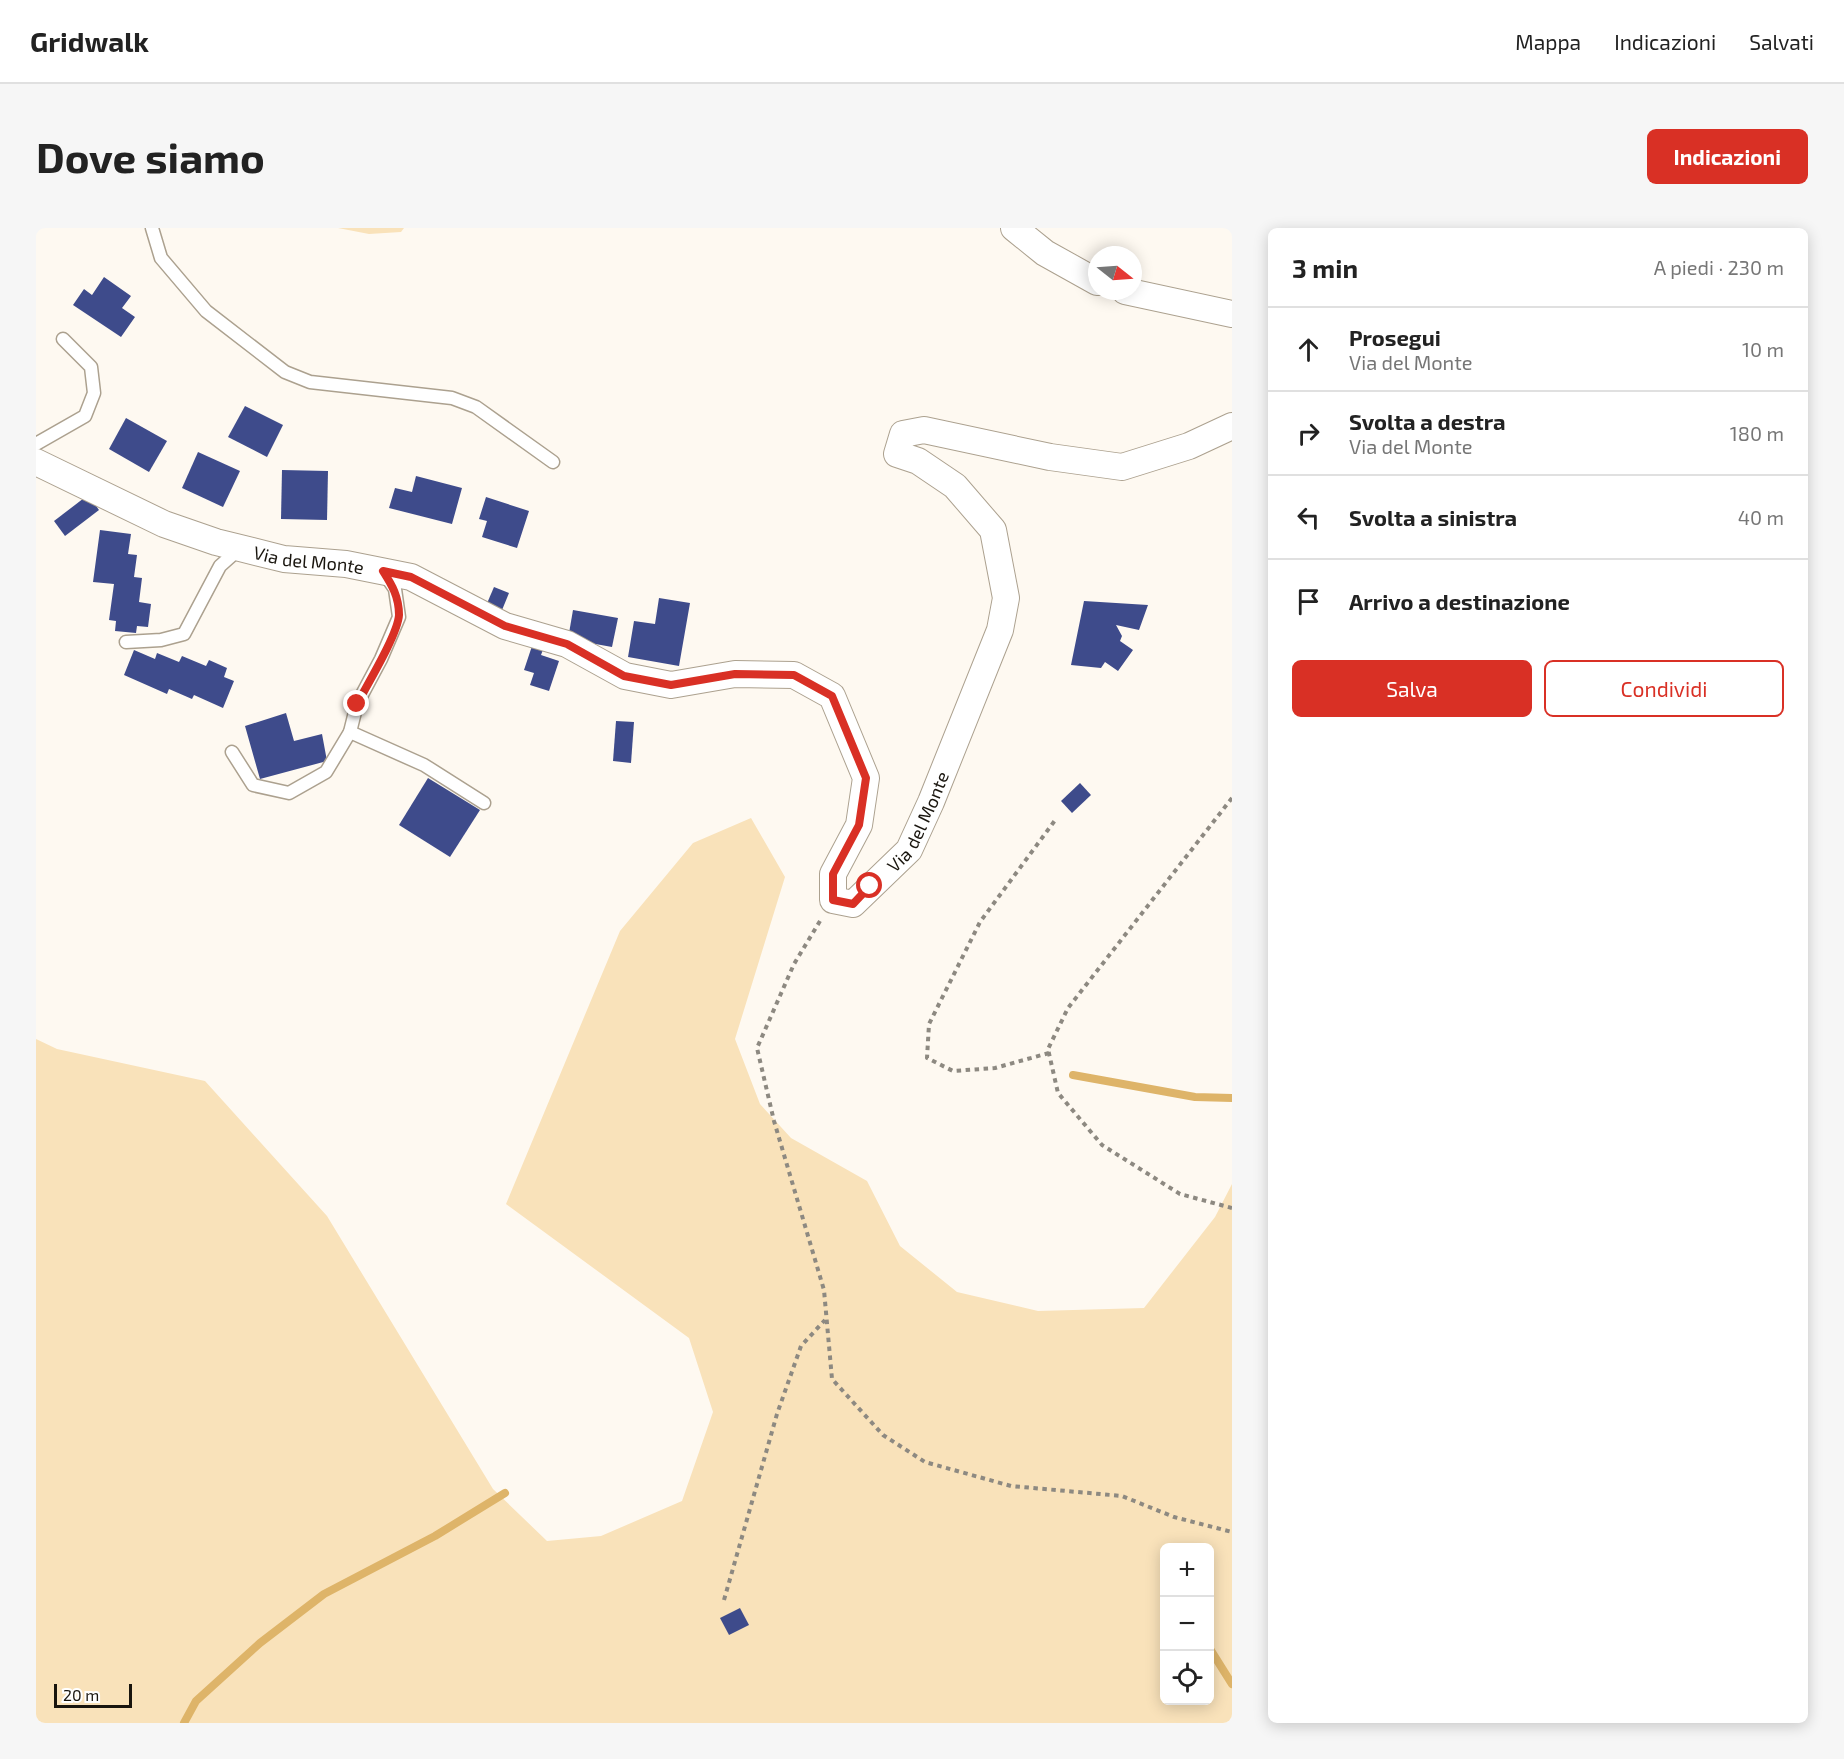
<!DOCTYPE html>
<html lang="it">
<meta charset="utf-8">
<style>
body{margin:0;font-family:"Exo 2",sans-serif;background:#f6f6f6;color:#222}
.controls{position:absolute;right:18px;bottom:18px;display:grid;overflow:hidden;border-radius:9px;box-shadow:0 3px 15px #0003}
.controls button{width:54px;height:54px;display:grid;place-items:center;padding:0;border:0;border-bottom:2px solid #e0e0e0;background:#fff;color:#222;font:30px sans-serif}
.compass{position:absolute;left:1052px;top:18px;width:54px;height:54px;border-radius:50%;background:#fff;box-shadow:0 3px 15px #0003;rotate:107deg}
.scale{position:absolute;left:18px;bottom:15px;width:78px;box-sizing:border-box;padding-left:6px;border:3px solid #19150e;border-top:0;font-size:16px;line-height:21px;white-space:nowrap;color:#19150e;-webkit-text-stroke:4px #fff;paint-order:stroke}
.stop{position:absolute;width:18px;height:18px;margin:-14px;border:4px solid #d93025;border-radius:50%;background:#fff}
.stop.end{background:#d93025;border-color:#fff;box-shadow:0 2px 6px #0008}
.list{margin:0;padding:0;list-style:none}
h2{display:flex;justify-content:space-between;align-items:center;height:78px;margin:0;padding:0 24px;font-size:26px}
h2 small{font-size:20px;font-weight:400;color:#767676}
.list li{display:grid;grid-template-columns:39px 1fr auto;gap:18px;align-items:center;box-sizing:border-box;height:84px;padding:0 24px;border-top:2px solid #e0e0e0}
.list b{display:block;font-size:22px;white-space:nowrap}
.list p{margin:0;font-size:20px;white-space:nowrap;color:#767676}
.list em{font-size:20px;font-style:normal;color:#767676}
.actions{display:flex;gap:12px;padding:18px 24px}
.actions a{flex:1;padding:14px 0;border:2px solid #d93025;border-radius:9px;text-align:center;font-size:21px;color:#d93025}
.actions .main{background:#d93025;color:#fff}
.icon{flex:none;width:33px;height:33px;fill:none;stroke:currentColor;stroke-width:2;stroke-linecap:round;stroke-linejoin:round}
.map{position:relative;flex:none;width:1196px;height:1495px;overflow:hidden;border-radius:9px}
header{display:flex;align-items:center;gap:36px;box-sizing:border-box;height:84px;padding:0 30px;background:#fff;border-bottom:2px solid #e0e0e0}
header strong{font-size:28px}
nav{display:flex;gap:33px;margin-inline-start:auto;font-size:21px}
.intro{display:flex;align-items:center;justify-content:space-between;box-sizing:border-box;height:144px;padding:0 36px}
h1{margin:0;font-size:42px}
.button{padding:15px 27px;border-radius:9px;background:#d93025;color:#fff;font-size:21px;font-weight:700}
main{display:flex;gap:36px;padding:0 36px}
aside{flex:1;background:#fff;border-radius:9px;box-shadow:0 3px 15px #0003}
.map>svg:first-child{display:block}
.green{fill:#f9e2ba;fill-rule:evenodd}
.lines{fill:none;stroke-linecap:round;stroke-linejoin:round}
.stream{stroke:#deb469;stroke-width:8}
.building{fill:#3e4b8b}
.service-casing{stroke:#aca18f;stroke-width:15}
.minor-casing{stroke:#aca18f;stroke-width:28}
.path{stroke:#8d8981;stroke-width:4;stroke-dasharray:4.5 4.5;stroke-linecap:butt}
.service{stroke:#fff;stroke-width:12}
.minor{stroke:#fff;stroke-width:26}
.route{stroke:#d93025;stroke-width:8}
.labels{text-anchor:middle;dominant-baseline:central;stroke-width:6;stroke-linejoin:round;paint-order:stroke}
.street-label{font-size:18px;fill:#19150e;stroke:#fff}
</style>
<header>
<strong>Gridwalk</strong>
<nav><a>Mappa</a><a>Indicazioni</a><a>Salvati</a></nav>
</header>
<div class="intro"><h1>Dove siamo</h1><a class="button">Indicazioni</a></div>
<main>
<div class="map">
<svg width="1196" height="1495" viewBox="0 0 1196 1495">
<rect width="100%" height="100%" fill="#fef9f1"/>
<g class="green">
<path d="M 302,0 L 368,0 L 365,4 L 333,6 Z"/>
<path d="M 715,590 L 749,649 L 699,811 L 724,876 L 755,910 L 831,953 L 864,1018 L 921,1064 L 1002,1083 L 1108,1080 L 1179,989 L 1196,956 L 1196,1495 L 0,1495 L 0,811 L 21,821 L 169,853 L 291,988 L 457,1261 L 511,1313 L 565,1308 L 646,1273 L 677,1184 L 653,1110 L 470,976 L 584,703 L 657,615 ZM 1128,1320 L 1174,1320 L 1174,1472 L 1128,1472 Z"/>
</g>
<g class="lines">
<g class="stream">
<path d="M 1037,847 L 1159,869 L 1196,870"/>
<path d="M 1174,1421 L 1196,1456"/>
<path d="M 148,1495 L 160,1473 L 224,1415 L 288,1366 L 399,1308 L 469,1265"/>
</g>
</g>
<g class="building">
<path d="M 68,49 L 95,68 L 86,80 L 99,89 L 85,109 L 37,77 L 48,61 L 56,67 Z"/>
<path d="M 209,178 L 247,197 L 231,229 L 192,209 Z"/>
<path d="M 90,190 L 131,213 L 113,244 L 73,221 Z"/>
<path d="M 162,224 L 204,243 L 187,279 L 146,260 Z"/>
<path d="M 246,242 L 292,243 L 291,292 L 245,291 Z"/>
<path d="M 380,248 L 426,260 L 416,296 L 353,280 L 359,260 L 376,264 Z"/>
<path d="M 52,267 L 63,282 L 29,308 L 18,293 Z"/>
<path d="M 450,269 L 493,283 L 481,320 L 446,309 L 451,293 L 443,291 Z"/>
<path d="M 64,302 L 95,306 L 92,326 L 101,327 L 98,349 L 106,350 L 103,374 L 115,376 L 112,399 L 101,398 L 100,405 L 79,403 L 80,393 L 73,392 L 78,356 L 57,354 Z"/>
<path d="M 458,359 L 473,365 L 464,387 L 449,380 Z"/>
<path d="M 623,370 L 654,375 L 643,438 L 592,429 L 598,393 L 619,396 Z"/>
<path d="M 1048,373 L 1112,377 L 1103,402 L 1080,397 L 1086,408 L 1084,413 L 1097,422 L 1082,443 L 1069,434 L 1065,440 L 1035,437 Z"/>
<path d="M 537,382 L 582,390 L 576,419 L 532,411 Z"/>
<path d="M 497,415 L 508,419 L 505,427 L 523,433 L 513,463 L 494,457 L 498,445 L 488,442 Z"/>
<path d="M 98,422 L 119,431 L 121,425 L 143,434 L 146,428 L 170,438 L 173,432 L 191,440 L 188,449 L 198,453 L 187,480 L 158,467 L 156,471 L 133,461 L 131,466 L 88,447 Z"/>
<path d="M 250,485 L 258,513 L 286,506 L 291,533 L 224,551 L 209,498 Z"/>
<path d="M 580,493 L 598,494 L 595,535 L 577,533 Z"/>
<path d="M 392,550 L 444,582 L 414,629 L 363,597 Z"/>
<path d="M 1044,555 L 1055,567 L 1036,585 L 1025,573 Z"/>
<path d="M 704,1380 L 713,1397 L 693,1407 L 684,1390 Z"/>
</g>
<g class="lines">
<defs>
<g id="service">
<path d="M 116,0 L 125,30 L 170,83 L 249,144 L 274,154 L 416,170 L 440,179 L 517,234"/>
<path d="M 0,216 L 49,188 L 58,165 L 55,139 L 27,111"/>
<path d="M 90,414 L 125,412 L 148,406 L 184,338 L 203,321"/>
<path d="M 314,504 L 388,537 L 448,575"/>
<path d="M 196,524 L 217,557 L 253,565 L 290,544 L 314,504 L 321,476 L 345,431 L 363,389 L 359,361 L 348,345"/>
</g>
<g id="minor">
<path d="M 978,0 L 1009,25 L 1061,54"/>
<path d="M 1089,63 L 1196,86"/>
<path id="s1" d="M 0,234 L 128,296 L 180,314 L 248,331 L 310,336 L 375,349 L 469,398 L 531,416 L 589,448 L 635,457 L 699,446 L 758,447 L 796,468 L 830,550 L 823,597 L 797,646 L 797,672 L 817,676 L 873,622 L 895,574 L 964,402 L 970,370 L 957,302 L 919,258 L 882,233 L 861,226 L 867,206 L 888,202 L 1014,229 L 1086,239 L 1153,218 L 1196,198"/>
</g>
</defs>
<use href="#service" class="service-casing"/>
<use href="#minor" class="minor-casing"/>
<g class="path">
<path d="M 1196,570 L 1032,780 L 1012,821 L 1022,865 L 1066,917 L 1144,966 L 1196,980"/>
<path d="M 784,693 L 758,736 L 721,820 L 738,893 L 788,1062 L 796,1151 L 847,1207 L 889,1234 L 975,1258 L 1086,1268 L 1138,1289 L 1196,1304"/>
<path d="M 1013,825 L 959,840 L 917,843 L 891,830 L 893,796 L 944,694 L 1020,591"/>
<path d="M 688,1372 L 741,1186 L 765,1118 L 789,1092"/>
</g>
<use href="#service" class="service"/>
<use href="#minor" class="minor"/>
</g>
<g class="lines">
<path class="route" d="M 321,476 C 331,457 362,406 363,387 C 363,369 356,357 347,343 L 375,349 L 469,398 L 531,416 L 588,448 L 635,457 L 699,446 L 758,447 L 796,468 L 830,550 L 823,597 L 797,646 L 797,672 L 817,676 L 834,658"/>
</g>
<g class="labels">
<g class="street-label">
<text stroke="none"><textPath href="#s1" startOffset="292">Via del Monte</textPath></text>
<text stroke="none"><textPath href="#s1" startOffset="1192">Via del Monte</textPath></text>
</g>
</g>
</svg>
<div class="controls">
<button>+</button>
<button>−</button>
<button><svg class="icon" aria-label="locate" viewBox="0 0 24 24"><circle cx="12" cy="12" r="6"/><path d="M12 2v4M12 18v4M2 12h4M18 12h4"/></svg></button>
</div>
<svg class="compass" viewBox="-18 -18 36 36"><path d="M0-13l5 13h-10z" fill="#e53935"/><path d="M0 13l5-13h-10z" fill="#767676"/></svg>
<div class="scale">20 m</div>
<div class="stop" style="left:834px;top:658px"></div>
<div class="stop end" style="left:321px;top:476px"></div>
</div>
<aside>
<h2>3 min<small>A piedi · 230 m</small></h2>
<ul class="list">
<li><svg class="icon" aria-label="ahead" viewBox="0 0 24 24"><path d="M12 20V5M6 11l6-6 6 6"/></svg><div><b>Prosegui</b><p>Via del Monte</p></div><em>10 m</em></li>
<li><svg class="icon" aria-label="right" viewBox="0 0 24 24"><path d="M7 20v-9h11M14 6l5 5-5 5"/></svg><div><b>Svolta a destra</b><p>Via del Monte</p></div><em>180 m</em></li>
<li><svg class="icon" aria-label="left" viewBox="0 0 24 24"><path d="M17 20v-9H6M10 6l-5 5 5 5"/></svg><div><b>Svolta a sinistra</b></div><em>40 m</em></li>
<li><svg class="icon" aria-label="arrive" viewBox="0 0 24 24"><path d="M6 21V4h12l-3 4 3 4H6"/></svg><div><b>Arrivo a destinazione</b></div></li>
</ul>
<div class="actions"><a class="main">Salva</a><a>Condividi</a></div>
</aside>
</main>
